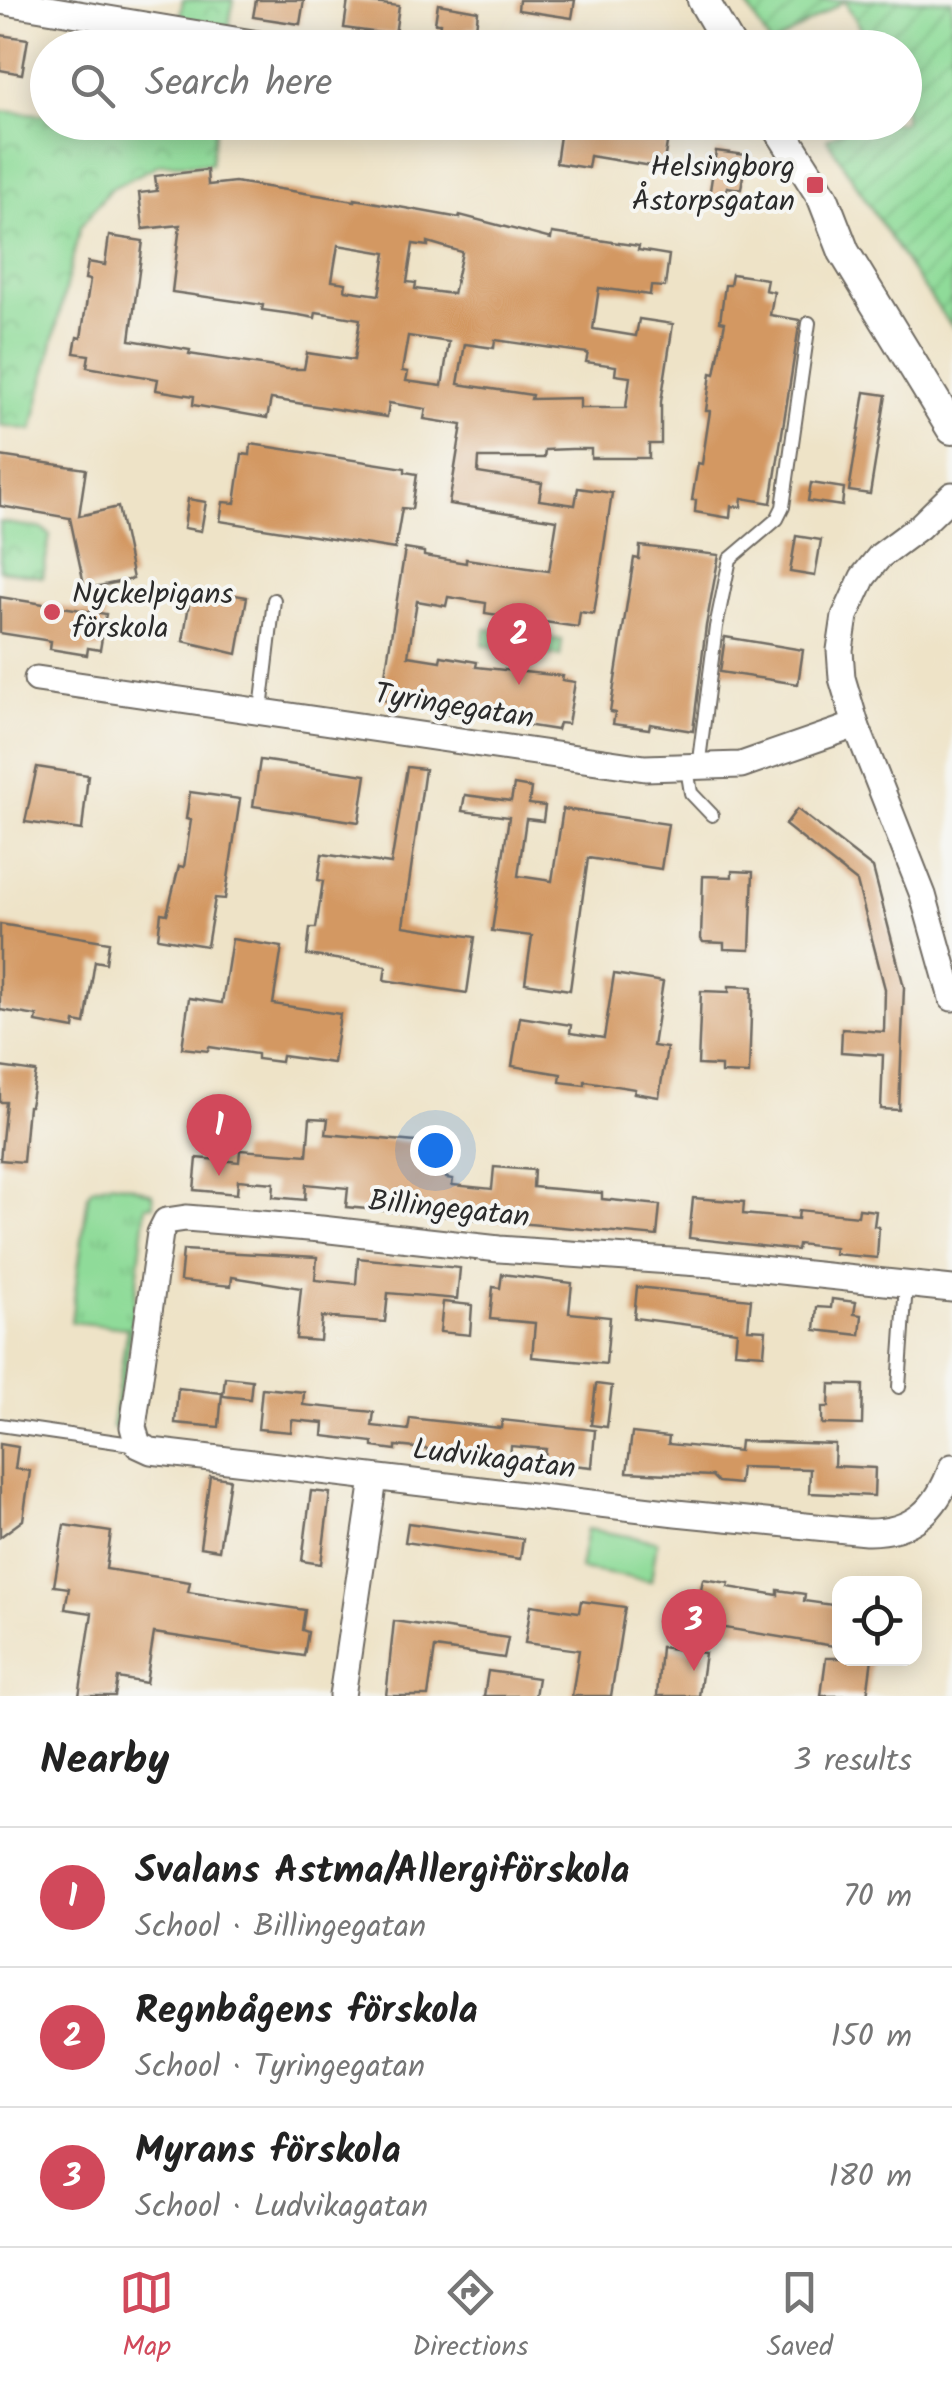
<!DOCTYPE html>
<meta charset="utf-8">
<style>
body{margin:0;font-family:Kalam,sans-serif;background:#f6f6f6;color:#222}
.controls{position:absolute;right:30px;bottom:30px;display:grid;overflow:hidden;border-radius:20px;box-shadow:0 5px 25px #0003}
.controls button{width:90px;height:90px;display:grid;place-items:center;padding:0;border:0;border-bottom:2px solid #e0e0e0;background:#fff;color:#222;font:50px sans-serif}
.you{position:absolute;left:435px;top:1150px;width:35px;height:35px;margin:-25px;border:8px solid #fff;border-radius:50%;background:#1a73e8;box-shadow:0 0 0 15px #1a73e833}
.badge{display:grid;place-items:center;width:65px;height:65px;border-radius:50%;background:#d1495b;color:#fff;font-size:32px;font-weight:700}
.pin{position:absolute;translate:-50% -82px;filter:drop-shadow(0 2px 5px #0008)}
.pin::after{content:'';position:absolute;top:52px;width:35px;height:30px;background:inherit;clip-path:polygon(0 0,100% 0,50% 100%)}
.list{margin:0;padding:0;list-style:none}
h2{display:flex;justify-content:space-between;align-items:center;height:130px;margin:0;padding:0 40px;font-size:42px}
h2 small{font-size:32px;font-weight:400;color:#767676}
.list li{display:grid;grid-template-columns:65px 1fr auto;gap:30px;align-items:center;box-sizing:border-box;height:140px;padding:0 40px;border-top:2px solid #e0e0e0}
.list b{display:block;font-size:38px;white-space:nowrap}
.list p{margin:0;font-size:32px;white-space:nowrap;color:#767676}
.list em{font-size:32px;font-style:normal;color:#767676}
.icon{flex:none;width:55px;height:55px;fill:none;stroke:currentColor;stroke-width:2;stroke-linecap:round;stroke-linejoin:round}
.map{position:relative;flex:none;width:952px;height:1696px;overflow:hidden}
.search{position:absolute;background:#fff;box-shadow:0 5px 25px #0003;left:30px;right:30px;top:30px;height:110px;display:flex;align-items:center;gap:25px;box-sizing:border-box;padding:0 35px;border-radius:55px;color:#767676;font-size:38px}
.sheet{height:550px;background:#fff}
nav{display:flex;justify-content:space-around;align-items:center;box-sizing:border-box;height:140px;border-top:2px solid #e0e0e0;background:#fff;font-size:28px;color:#767676}
nav a{display:grid;justify-items:center;gap:5px}
nav .on{color:#d1495b}
.map>svg:first-child{display:block}
.grass{fill:url(#grass-tufts);stroke:#5d8362;stroke-width:2.5}
.park{fill:url(#park-crowns);stroke:#5d8362;stroke-width:2.5}
.garden{fill:url(#garden-furrows);stroke:#5d8362;stroke-width:2.5}
.pitch{fill:#8fdb99;stroke:#5d8362;stroke-width:2.5}
.building{fill:#d39862;fill-rule:evenodd}
.lines{fill:none;stroke-linecap:round;stroke-linejoin:round}
.service-casing{stroke:#6f6b62;stroke-width:16}
.minor-casing{stroke:#6f6b62;stroke-width:29}
.tertiary-casing{stroke:#6f6b62;stroke-width:34}
.service{stroke:#fff;stroke-width:12}
.minor{stroke:#fff;stroke-width:25}
.tertiary{stroke:#fff;stroke-width:30}
.poi-dot{fill:#d1495b;stroke:#f6f6f2;stroke-width:4}
.labels{text-anchor:middle;dominant-baseline:central;stroke-width:8;stroke-linejoin:round;paint-order:stroke}
.poi-label{font-size:30px;fill:#2b2b2b;stroke:#f6f6f2;text-anchor:end}
.street-label{font-size:30px;fill:#2b2b2b;stroke:#f6f6f2}
</style>
<div class="map">
<svg width="952" height="1696" viewBox="0 0 952 1696">
<defs>
<pattern id="grass-tufts" width="24" height="20" patternUnits="userSpaceOnUse" patternTransform="scale(2.5)"><rect width="24" height="20" fill="#8fdb99"/><path d="M3 7l-1-3M5 7V3M7 7l1-3M15 17l-1-3M17 17v-4M19 17l1-3" fill="none" stroke="#7cbc84"/></pattern>
<pattern id="park-crowns" width="20" height="18" patternUnits="userSpaceOnUse" patternTransform="scale(2.5)"><rect width="20" height="18" fill="#8fdb99"/><path d="M2 6a3 3 0 1 1 6 0M12 15a3 3 0 1 1 6 0" fill="none" stroke="#7cbc84"/></pattern>
<pattern id="garden-furrows" width="10" height="10" patternUnits="userSpaceOnUse" patternTransform="scale(2.5)"><rect width="10" height="10" fill="#8fdb99"/><path d="M-1 1l2-2M0 10L10 0M9 11l2-2" fill="none" stroke="#7cbc84"/></pattern>
</defs>
<rect width="100%" height="100%" fill="#f6f6f2"/>
<filter id="ink" filterUnits="userSpaceOnUse"><feTurbulence type="fractalNoise" baseFrequency=".01" numOctaves="2"/><feDisplacementMap in="SourceGraphic" scale="20" xChannelSelector="R" yChannelSelector="G"/><feConvolveMatrix kernelMatrix="1 2 1 2 8 2 1 2 1" color-interpolation-filters="sRGB"/></filter>
<filter id="wash" filterUnits="userSpaceOnUse"><feTurbulence type="fractalNoise" baseFrequency=".0048" numOctaves="4" result="noise"/><feDisplacementMap in="SourceGraphic" scale="40" xChannelSelector="R" yChannelSelector="G"/><feGaussianBlur stdDeviation="2.25" result="paint"/><feColorMatrix in="noise" values="0 0 0 0 0 0 0 0 0 0 0 0 0 0 0 0 0 1.4 0 .05"/><feComposite in="paint" operator="in"/></filter>
<g filter="url(#wash)">
<rect width="100%" height="100%" fill="#eee3c7"/>
<path class="grass" d="M 110,1183 L 131,1186 L 152,1194 L 153,1205 L 146,1206 L 119,1429 L 112,1428 L 127,1328 L 71,1322 L 88,1195 L 92,1188 Z"/>
<g class="park">
<path d="M 183,0 L 233,0 L 226,47 L 174,48 Z"/>
<path d="M 0,111 L 47,115 L 48,122 L 160,125 L 161,122 L 216,123 L 211,164 L 160,164 L 110,189 L 80,227 L 32,430 L 0,425 Z"/>
<path d="M 0,522 L 43,529 L 50,535 L 43,577 L 0,570 Z"/>
<path d="M 486,629 L 562,640 L 560,656 L 483,645 Z"/>
</g>
<path class="garden" d="M 744,0 L 952,0 L 952,327 L 910,269 L 827,139 L 854,123 L 904,122 L 904,48 L 873,47 L 844,1 L 771,46 Z"/>
<path class="pitch" d="M 587,1529 L 657,1541 L 651,1581 L 580,1569 Z"/>
<g id="blocks">
<g class="building">
<path d="M 256,0 L 304,0 L 300,24 L 253,17 Z"/>
<path d="M 348,0 L 399,6 L 395,35 L 344,28 Z"/>
<path d="M 519,0 L 575,0 L 572,18 L 518,10 Z"/>
<path d="M 438,4 L 478,11 L 476,29 L 468,28 L 465,48 L 437,46 L 440,23 L 435,23 Z"/>
<path d="M 0,35 L 28,39 L 22,74 L 0,70 Z"/>
<path d="M 562,122 L 668,137 L 663,168 L 590,156 L 588,168 L 556,163 Z"/>
<path d="M 716,151 L 746,155 L 741,189 L 727,187 L 725,200 L 709,197 Z"/>
<path d="M 207,170 L 208,185 L 235,182 L 355,201 L 355,199 L 460,218 L 460,215 L 551,239 L 552,233 L 639,246 L 638,250 L 669,255 L 665,287 L 651,286 L 650,295 L 599,288 L 593,329 L 636,336 L 639,319 L 673,324 L 661,402 L 661,444 L 649,444 L 649,458 L 591,458 L 591,449 L 572,449 L 545,450 L 544,458 L 479,458 L 478,473 L 542,483 L 539,500 L 575,505 L 578,488 L 612,493 L 594,614 L 580,612 L 578,627 L 485,613 L 486,603 L 448,597 L 446,606 L 417,601 L 408,656 L 440,661 L 441,656 L 477,662 L 476,667 L 563,676 L 562,680 L 575,682 L 568,724 L 559,723 L 557,730 L 519,724 L 519,717 L 470,710 L 469,717 L 432,711 L 433,705 L 381,700 L 405,549 L 424,552 L 424,556 L 466,563 L 466,559 L 549,571 L 557,520 L 449,504 L 462,425 L 424,419 L 426,409 L 389,403 L 387,417 L 271,399 L 267,418 L 193,405 L 194,396 L 156,390 L 158,379 L 87,367 L 89,355 L 74,353 L 77,337 L 81,338 L 90,280 L 85,279 L 88,262 L 105,265 L 109,236 L 143,241 L 130,340 L 190,350 L 189,354 L 287,369 L 304,369 L 307,353 L 354,360 L 360,319 L 316,312 L 315,318 L 299,315 L 262,310 L 263,305 L 172,292 L 180,225 L 143,229 L 139,193 L 157,191 L 155,176 ZM 428,242 L 462,252 L 453,294 L 415,289 L 416,283 L 407,282 L 413,244 L 428,246 ZM 338,245 L 386,253 L 379,295 L 345,290 L 346,283 L 332,281 ZM 408,336 L 449,342 L 442,386 L 406,381 L 408,372 L 402,371 ZM 495,340 L 588,353 L 586,362 L 616,366 L 615,375 L 630,377 L 626,408 L 580,408 L 580,398 L 531,399 L 532,395 L 458,384 L 465,344 L 494,348 Z"/>
<path d="M 732,274 L 767,279 L 765,290 L 774,292 L 770,315 L 800,320 L 771,503 L 742,498 L 741,507 L 731,506 L 730,518 L 695,512 L 696,500 L 692,500 L 698,463 L 702,464 L 710,411 L 706,411 L 711,373 L 715,374 L 725,322 L 720,321 L 725,285 L 730,285 Z"/>
<path d="M 865,392 L 886,395 L 870,494 L 849,491 Z"/>
<path d="M 251,444 L 405,468 L 405,472 L 417,474 L 412,509 L 402,508 L 395,549 L 220,521 L 223,502 L 235,503 L 242,454 L 250,455 Z"/>
<path d="M 0,456 L 86,469 L 79,516 L 118,507 L 133,579 L 85,589 L 70,518 L 0,506 Z"/>
<path d="M 811,483 L 844,488 L 842,506 L 808,501 Z"/>
<path d="M 188,499 L 206,502 L 201,531 L 184,528 Z"/>
<path d="M 796,536 L 821,540 L 815,576 L 790,572 Z"/>
<path d="M 640,546 L 719,555 L 706,626 L 693,731 L 650,724 L 649,729 L 613,724 L 615,713 L 610,712 L 634,558 L 639,559 Z"/>
<path d="M 191,592 L 222,597 L 223,593 L 247,597 L 237,654 L 183,641 Z"/>
<path d="M 0,597 L 106,614 L 100,650 L 88,648 L 87,655 L 50,649 L 51,641 L 0,633 Z"/>
<path d="M 725,637 L 803,650 L 798,684 L 720,672 Z"/>
<path d="M 260,760 L 366,775 L 359,822 L 253,806 Z"/>
<path d="M 37,767 L 88,775 L 82,830 L 25,822 Z"/>
<path d="M 407,767 L 425,769 L 403,926 L 475,937 L 467,993 L 384,980 L 386,966 L 307,955 L 310,928 L 316,928 L 323,881 L 318,880 L 322,854 L 391,864 Z"/>
<path d="M 514,785 L 531,788 L 529,804 L 545,806 L 543,821 L 526,819 L 518,876 L 552,881 L 563,809 L 668,824 L 661,869 L 588,858 L 570,990 L 525,983 L 532,936 L 492,931 L 509,817 L 462,811 L 465,795 L 511,801 Z"/>
<path d="M 190,792 L 240,799 L 225,899 L 215,898 L 207,946 L 158,938 L 161,913 L 167,914 L 179,866 L 184,867 L 191,820 L 186,819 Z"/>
<path d="M 797,809 L 873,868 L 904,987 L 899,1110 L 881,1109 L 883,1055 L 841,1052 L 842,1029 L 884,1032 L 885,989 L 857,882 L 785,825 Z"/>
<path d="M 732,871 L 753,872 L 750,950 L 724,949 L 724,943 L 703,942 L 701,939 L 703,876 L 732,877 Z"/>
<path d="M 0,924 L 109,942 L 106,963 L 95,961 L 85,1024 L 75,1022 L 74,1029 L 36,1022 L 37,1016 L 0,1010 Z"/>
<path d="M 232,939 L 282,947 L 273,1004 L 340,1014 L 333,1063 L 282,1056 L 281,1062 L 257,1059 L 257,1054 L 209,1047 L 208,1051 L 182,1048 L 189,998 L 222,1003 Z"/>
<path d="M 614,974 L 663,982 L 653,1046 L 667,1048 L 659,1097 L 634,1093 L 635,1089 L 585,1081 L 585,1085 L 560,1082 L 561,1074 L 512,1066 L 520,1017 L 571,1025 L 570,1033 L 604,1038 Z"/>
<path d="M 729,986 L 752,987 L 749,1074 L 721,1073 L 721,1066 L 698,1065 L 701,991 L 729,992 Z"/>
<path d="M 0,1067 L 36,1072 L 30,1106 L 28,1106 L 23,1162 L 0,1160 L 6,1102 L 0,1102 Z"/>
<path d="M 310,1118 L 328,1119 L 326,1134 L 449,1145 L 446,1178 L 453,1179 L 452,1185 L 492,1189 L 494,1167 L 534,1170 L 533,1187 L 602,1193 L 602,1199 L 660,1205 L 657,1236 L 346,1207 L 348,1188 L 306,1184 L 305,1200 L 273,1197 L 274,1183 L 238,1180 L 237,1194 L 194,1190 L 197,1158 L 239,1162 L 240,1150 L 307,1155 Z"/>
<path d="M 693,1198 L 744,1202 L 743,1214 L 798,1219 L 799,1210 L 858,1216 L 859,1209 L 876,1211 L 874,1226 L 879,1227 L 877,1258 L 834,1254 L 835,1248 L 798,1244 L 797,1250 L 689,1238 Z"/>
<path d="M 183,1250 L 317,1257 L 315,1280 L 356,1284 L 358,1258 L 460,1268 L 457,1299 L 388,1293 L 385,1322 L 322,1317 L 320,1341 L 296,1339 L 301,1288 L 232,1277 L 231,1286 L 180,1281 Z"/>
<path d="M 502,1274 L 572,1283 L 569,1313 L 610,1317 L 606,1364 L 532,1357 L 535,1323 L 490,1319 L 493,1287 L 500,1288 Z"/>
<path d="M 637,1287 L 751,1299 L 748,1329 L 766,1330 L 764,1354 L 735,1352 L 737,1331 L 634,1318 Z"/>
<path d="M 832,1299 L 856,1302 L 854,1314 L 862,1315 L 860,1335 L 815,1330 L 817,1307 L 831,1308 Z"/>
<path d="M 443,1302 L 472,1305 L 470,1335 L 440,1332 Z"/>
<path d="M 225,1377 L 252,1380 L 250,1399 L 223,1396 Z"/>
<path d="M 596,1384 L 612,1386 L 607,1427 L 591,1425 Z"/>
<path d="M 830,1384 L 863,1385 L 862,1425 L 822,1424 L 822,1407 L 829,1407 Z"/>
<path d="M 178,1388 L 222,1393 L 219,1427 L 175,1423 Z"/>
<path d="M 262,1388 L 304,1392 L 303,1405 L 374,1412 L 372,1426 L 408,1430 L 410,1418 L 501,1428 L 502,1420 L 595,1430 L 592,1467 L 544,1462 L 546,1449 L 511,1446 L 510,1458 L 396,1446 L 396,1450 L 373,1447 L 373,1442 L 323,1436 L 324,1423 L 292,1420 L 291,1432 L 258,1429 Z"/>
<path d="M 632,1433 L 669,1437 L 668,1444 L 739,1451 L 740,1441 L 835,1444 L 834,1466 L 875,1468 L 874,1496 L 809,1493 L 810,1469 L 741,1467 L 739,1484 L 718,1482 L 712,1476 L 627,1472 Z"/>
<path d="M 0,1444 L 18,1447 L 15,1469 L 30,1471 L 23,1520 L 0,1537 Z"/>
<path d="M 210,1476 L 230,1479 L 219,1550 L 200,1547 Z"/>
<path d="M 311,1491 L 330,1493 L 321,1564 L 302,1561 Z"/>
<path d="M 408,1523 L 523,1539 L 520,1559 L 405,1542 Z"/>
<path d="M 64,1525 L 111,1532 L 106,1569 L 190,1582 L 188,1592 L 305,1610 L 302,1630 L 308,1632 L 304,1656 L 154,1633 L 146,1683 L 118,1678 L 115,1696 L 79,1696 L 92,1613 L 65,1609 L 69,1588 L 54,1586 Z"/>
<path d="M 703,1579 L 729,1583 L 728,1587 L 778,1595 L 778,1590 L 805,1594 L 804,1601 L 840,1606 L 840,1647 L 695,1623 Z"/>
<path d="M 581,1601 L 625,1607 L 611,1696 L 572,1696 L 579,1650 L 525,1643 L 531,1605 L 579,1612 Z"/>
<path d="M 394,1621 L 508,1638 L 504,1658 L 435,1648 L 428,1696 L 386,1696 Z"/>
<path d="M 661,1647 L 705,1653 L 699,1696 L 657,1696 Z"/>
<path d="M 826,1658 L 872,1658 L 867,1696 L 821,1696 Z"/>
<path d="M 488,1671 L 538,1678 L 535,1696 L 484,1696 Z"/>
</g>
</g>
</g>
<g filter="url(#ink)">
<use href="#blocks" fill-opacity="0" stroke="#6f6b62" stroke-width="2.5"/>
<g class="lines">
<defs>
<g id="service">
<path d="M 261,710 L 274,600"/>
<path d="M 687,768 L 691,793 L 712,815"/>
<path d="M 698,768 L 716,627 L 730,559 L 777,519 L 783,507 L 809,323"/>
<path d="M 899,1387 L 906,1284"/>
<path d="M 0,1425 L 138,1445"/>
</g>
<g id="minor">
<path d="M 0,1 L 282,48"/>
<path d="M 743,122 L 762,122"/>
<path d="M 952,495 L 919,527 L 880,556 L 863,577 L 845,616 L 840,650 L 842,678 L 856,725 L 923,895 L 952,998"/>
<path d="M 37,679 L 645,768 L 741,765 L 856,725"/>
<path d="M 952,1289 L 713,1264 L 499,1249 L 321,1229 L 186,1218 L 166,1221 L 160,1233 L 133,1427 L 138,1445 L 151,1451 L 676,1513 L 866,1532 C 912,1533 937,1510 952,1467"/>
<path d="M 342,1696 L 374,1479"/>
</g>
<g id="tertiary">
<path d="M 703,0 L 731,48"/>
<path d="M 775,122 L 823,198 L 844,252 L 952,429"/>
</g>
</defs>
<use href="#service" class="service-casing"/>
<use href="#minor" class="minor-casing"/>
<use href="#tertiary" class="tertiary-casing"/>
<use href="#service" class="service"/>
<use href="#minor" class="minor"/>
<use href="#tertiary" class="tertiary"/>
</g>
</g>
<g class="poi-dot">
<rect x="805" y="175" width="20" height="20" rx="5"/>
<circle cx="52" cy="612" r="10"/>
</g>
<g class="labels">
<g class="poi-label">
<text x="795" y="168">Helsingborg<tspan x="795" dy="34">Åstorpsgatan</tspan></text>
<text x="72" y="595" text-anchor="start">Nyckelpigans<tspan x="72" dy="34">förskola</tspan></text>
</g>
<g class="street-label">
<text transform="translate(454 707) rotate(9)">Tyringegatan</text>
<text transform="translate(449 1210) rotate(6)">Billingegatan</text>
<text transform="translate(494 1460) rotate(7)">Ludvikagatan</text>
</g>
</g>
</svg>
<div class="controls">
<button><svg class="icon" aria-label="locate" viewBox="0 0 24 24"><circle cx="12" cy="12" r="6"/><path d="M12 2v4M12 18v4M2 12h4M18 12h4"/></svg></button>
</div>
<div class="you"></div>
<div class="pin badge" style="left:219px;top:1176px">1</div>
<div class="pin badge" style="left:519px;top:685px">2</div>
<div class="pin badge" style="left:694px;top:1671px">3</div>
<div class="search"><svg class="icon" aria-label="search" viewBox="0 0 24 24"><circle cx="10" cy="10" r="6"/><path d="M15 15l6 6"/></svg>Search here</div>
</div>
<section class="sheet">
<h2>Nearby<small>3 results</small></h2>
<ul class="list">
<li><span class="badge">1</span><div><b>Svalans Astma/Allergiförskola</b><p>School · Billingegatan</p></div><em>70 m</em></li>
<li><span class="badge">2</span><div><b>Regnbågens förskola</b><p>School · Tyringegatan</p></div><em>150 m</em></li>
<li><span class="badge">3</span><div><b>Myrans förskola</b><p>School · Ludvikagatan</p></div><em>180 m</em></li>
</ul>
</section>
<nav>
<a class="on"><svg class="icon" aria-label="map" viewBox="0 0 24 24"><path d="M3 6l6-2 6 2 6-2v14l-6 2-6-2-6 2zM9 4v14M15 6v14"/></svg>Map</a>
<a><svg class="icon" aria-label="directions" viewBox="0 0 24 24"><path d="M12 3l9 9-9 9-9-9zM9 14v-3h6M13 9l2 2-2 2"/></svg>Directions</a>
<a><svg class="icon" aria-label="saved" viewBox="0 0 24 24"><path d="M7 4h10v16l-5-4-5 4z"/></svg>Saved</a>
</nav>
